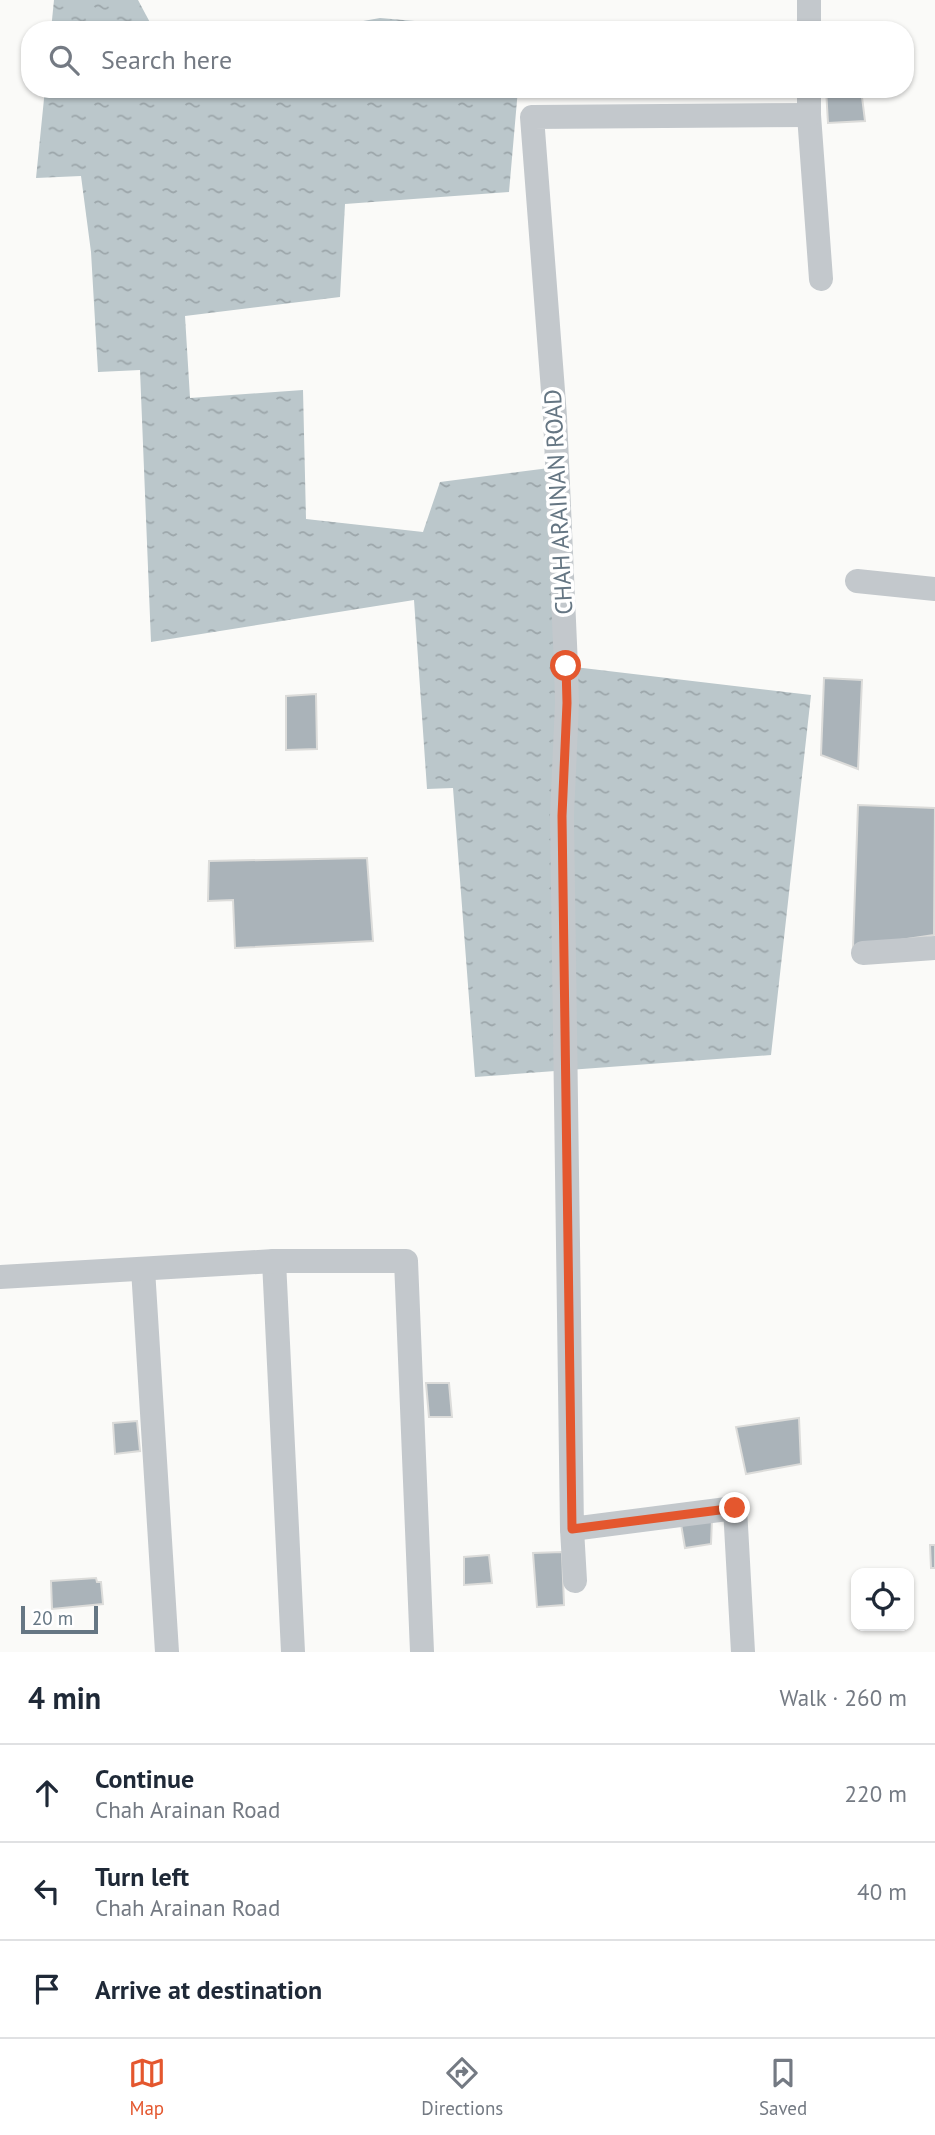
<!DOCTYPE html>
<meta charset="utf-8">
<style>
body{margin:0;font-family:"PT Sans",sans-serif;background:#f6f6f7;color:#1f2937}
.controls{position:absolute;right:21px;bottom:21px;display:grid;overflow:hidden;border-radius:14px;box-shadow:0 2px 5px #0004}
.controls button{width:63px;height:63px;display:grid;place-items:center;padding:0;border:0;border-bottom:2px solid #e0e1e3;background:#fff;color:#1f2937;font:35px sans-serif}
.scale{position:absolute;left:21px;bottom:18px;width:77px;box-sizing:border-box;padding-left:7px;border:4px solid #657683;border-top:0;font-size:19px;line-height:24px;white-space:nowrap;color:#657683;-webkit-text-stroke:5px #fff;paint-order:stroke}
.stop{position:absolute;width:21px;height:21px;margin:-16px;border:5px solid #e4572e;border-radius:50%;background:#fff}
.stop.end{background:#e4572e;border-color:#fff;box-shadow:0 2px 7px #0008}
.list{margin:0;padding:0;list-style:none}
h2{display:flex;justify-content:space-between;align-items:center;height:91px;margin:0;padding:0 28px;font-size:30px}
h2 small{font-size:23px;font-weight:400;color:#747a83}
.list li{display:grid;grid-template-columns:46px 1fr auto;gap:21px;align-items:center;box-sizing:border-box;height:98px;padding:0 28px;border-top:2px solid #e0e1e3}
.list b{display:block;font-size:26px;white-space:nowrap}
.list p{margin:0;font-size:23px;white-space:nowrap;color:#747a83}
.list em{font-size:23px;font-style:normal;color:#747a83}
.icon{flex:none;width:38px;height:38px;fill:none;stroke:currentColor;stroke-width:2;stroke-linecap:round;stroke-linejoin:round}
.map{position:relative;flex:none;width:935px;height:1652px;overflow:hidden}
.search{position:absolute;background:#fff;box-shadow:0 2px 5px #0004;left:21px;right:21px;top:21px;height:77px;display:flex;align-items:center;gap:18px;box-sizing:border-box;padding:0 24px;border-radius:28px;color:#747a83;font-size:26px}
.sheet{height:385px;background:#fff}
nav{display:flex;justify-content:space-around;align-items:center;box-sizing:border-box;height:98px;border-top:2px solid #e0e1e3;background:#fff;font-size:19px;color:#747a83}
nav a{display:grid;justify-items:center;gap:4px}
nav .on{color:#e4572e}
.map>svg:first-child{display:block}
.water{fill:url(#water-ripples)}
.building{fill:#aab3b9;stroke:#dcdcda;stroke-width:2}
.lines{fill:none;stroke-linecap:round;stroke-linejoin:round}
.minor{stroke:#c3c8cc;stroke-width:24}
.route{stroke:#e4572e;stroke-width:9}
.labels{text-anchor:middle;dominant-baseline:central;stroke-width:7;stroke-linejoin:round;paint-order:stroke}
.street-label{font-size:24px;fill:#657683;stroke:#fff}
</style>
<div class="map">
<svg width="935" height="1652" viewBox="0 0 935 1652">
<defs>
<pattern id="water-ripples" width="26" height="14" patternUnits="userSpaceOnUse" patternTransform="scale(1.75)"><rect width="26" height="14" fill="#bbc7cb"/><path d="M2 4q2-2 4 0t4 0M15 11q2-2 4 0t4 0" fill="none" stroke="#9ca6aa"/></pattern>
</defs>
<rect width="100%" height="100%" fill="#fafaf8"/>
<g class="water">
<path d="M 54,0 L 138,0 L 154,30 L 51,30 Z"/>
<path d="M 380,18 L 519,30 L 313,30 Z"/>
<path d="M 45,89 L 518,89 L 509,192 L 345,204 L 340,297 L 185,316 L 190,398 L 303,390 L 306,519 L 423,532 L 440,482 L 557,467 L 566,666 L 811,695 L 771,1055 L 475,1077 L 453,788 L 427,789 L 414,600 L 151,642 L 140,370 L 98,372 L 91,252 L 81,176 L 36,178 Z"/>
</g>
<g class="building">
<path d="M 826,89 L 861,89 L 865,121 L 828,123 Z"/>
<path d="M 824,678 L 862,680 L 858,769 L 821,755 Z"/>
<path d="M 316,694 L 317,749 L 286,750 L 286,696 Z"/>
<path d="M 858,805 L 935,808 L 934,935 L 853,947 Z"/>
<path d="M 367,858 L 373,941 L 235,948 L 233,900 L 208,901 L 209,861 Z"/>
<path d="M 426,1383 L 449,1383 L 452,1417 L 429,1417 Z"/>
<path d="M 799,1418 L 801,1464 L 746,1474 L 736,1427 Z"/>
<path d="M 137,1421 L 140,1451 L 115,1454 L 113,1423 Z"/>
<path d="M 712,1519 L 711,1544 L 685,1548 L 681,1524 Z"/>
<path d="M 930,1545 L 935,1545 L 935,1568 L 931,1568 Z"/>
<path d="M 562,1552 L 564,1605 L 537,1607 L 533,1553 Z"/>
<path d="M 489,1555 L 492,1583 L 464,1585 L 464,1557 Z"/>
<path d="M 96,1578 L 97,1582 L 101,1582 L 103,1604 L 52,1609 L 51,1581 Z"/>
</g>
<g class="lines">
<g class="minor">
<path d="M 809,0 L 809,30"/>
<path d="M 809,89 L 809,115 L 821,279"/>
<path d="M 857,581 L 935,589"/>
<path d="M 863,953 L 935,948"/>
<path d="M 274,1261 L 293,1652"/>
<path d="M 143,1269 L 167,1652"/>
<path d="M 0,1277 L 274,1261 L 406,1261 L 422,1652"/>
<path d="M 572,1529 L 575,1581"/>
<path d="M 743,1652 L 735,1508 L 572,1529 L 562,816 L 567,703 L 566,666 L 555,417 L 532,117 L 809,115"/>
</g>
</g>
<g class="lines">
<path class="route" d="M 566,666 L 567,703 L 562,816 L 572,1529 L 735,1508"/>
</g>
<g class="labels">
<g class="street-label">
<text transform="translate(558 502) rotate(-93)">CHAH ARAINAN ROAD</text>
</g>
</g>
</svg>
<div class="controls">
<button><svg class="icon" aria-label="locate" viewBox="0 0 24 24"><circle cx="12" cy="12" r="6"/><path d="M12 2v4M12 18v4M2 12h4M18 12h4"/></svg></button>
</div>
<div class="scale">20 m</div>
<div class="stop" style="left:566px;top:666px"></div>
<div class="stop end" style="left:735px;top:1508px"></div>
<div class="search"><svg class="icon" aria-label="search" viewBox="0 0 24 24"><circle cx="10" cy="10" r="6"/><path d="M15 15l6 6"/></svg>Search here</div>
</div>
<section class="sheet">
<h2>4 min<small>Walk · 260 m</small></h2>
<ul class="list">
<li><svg class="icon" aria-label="ahead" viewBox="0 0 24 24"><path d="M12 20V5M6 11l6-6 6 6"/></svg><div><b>Continue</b><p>Chah Arainan Road</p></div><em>220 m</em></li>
<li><svg class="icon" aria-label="left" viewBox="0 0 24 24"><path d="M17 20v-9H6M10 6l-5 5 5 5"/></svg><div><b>Turn left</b><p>Chah Arainan Road</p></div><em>40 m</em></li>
<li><svg class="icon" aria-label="arrive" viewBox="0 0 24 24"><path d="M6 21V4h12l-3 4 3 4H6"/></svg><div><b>Arrive at destination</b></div></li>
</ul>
</section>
<nav>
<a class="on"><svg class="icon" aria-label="map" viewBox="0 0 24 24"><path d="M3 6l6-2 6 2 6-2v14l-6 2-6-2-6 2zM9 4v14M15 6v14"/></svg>Map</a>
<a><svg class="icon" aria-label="directions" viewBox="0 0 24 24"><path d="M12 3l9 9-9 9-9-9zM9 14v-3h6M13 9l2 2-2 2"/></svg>Directions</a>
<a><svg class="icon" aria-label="saved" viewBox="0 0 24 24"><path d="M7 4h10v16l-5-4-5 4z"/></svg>Saved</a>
</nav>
